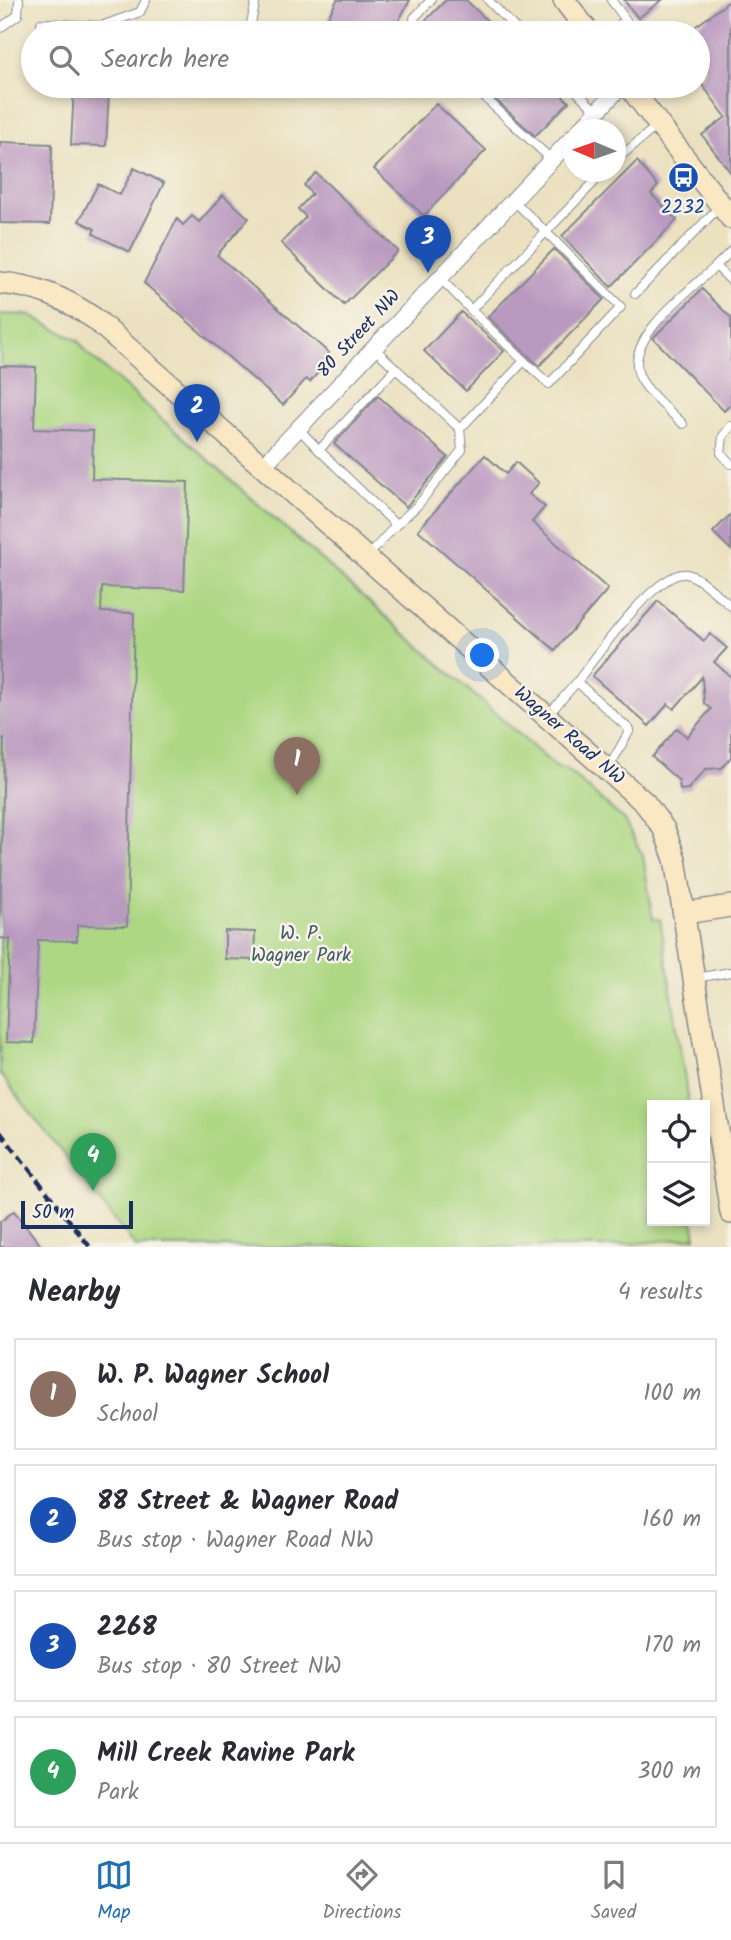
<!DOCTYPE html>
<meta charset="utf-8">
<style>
body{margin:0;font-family:Kalam,sans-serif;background:#f2f2f3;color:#2b2b33}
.controls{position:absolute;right:21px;bottom:21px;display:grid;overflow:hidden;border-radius:0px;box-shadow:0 4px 10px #0003}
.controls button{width:63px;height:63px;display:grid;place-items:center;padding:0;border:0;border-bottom:2px solid #e1e1e2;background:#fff;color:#2b2b33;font:35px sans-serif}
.compass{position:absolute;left:563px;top:119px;width:63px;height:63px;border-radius:50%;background:#fff;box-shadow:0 4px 10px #0003;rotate:272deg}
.scale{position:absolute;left:21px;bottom:18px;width:112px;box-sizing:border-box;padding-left:7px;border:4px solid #1b2f5e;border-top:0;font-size:19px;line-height:24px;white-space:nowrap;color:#1b2f5e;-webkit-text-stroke:5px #f7f3e8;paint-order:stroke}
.you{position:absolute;left:483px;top:656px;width:24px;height:24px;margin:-18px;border:5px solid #fff;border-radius:50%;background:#1a73e8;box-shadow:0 0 0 10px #1a73e833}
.badge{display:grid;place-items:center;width:46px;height:46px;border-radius:50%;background:#1f6fb2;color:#fff;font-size:23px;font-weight:700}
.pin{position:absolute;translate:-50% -58px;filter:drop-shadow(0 2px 4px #0008)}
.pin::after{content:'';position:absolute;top:37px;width:24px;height:21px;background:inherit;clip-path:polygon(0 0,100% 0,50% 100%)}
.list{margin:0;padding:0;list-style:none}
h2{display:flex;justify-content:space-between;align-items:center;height:91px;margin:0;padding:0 28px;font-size:30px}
h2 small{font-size:23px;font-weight:400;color:#7c7c81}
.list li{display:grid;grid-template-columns:46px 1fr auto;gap:21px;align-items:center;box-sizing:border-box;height:112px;margin:0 14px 14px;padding:0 14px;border:2px solid #e1e1e2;border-radius:0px}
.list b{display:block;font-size:26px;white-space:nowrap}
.list p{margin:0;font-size:23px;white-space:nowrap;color:#7c7c81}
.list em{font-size:23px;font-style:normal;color:#7c7c81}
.icon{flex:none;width:38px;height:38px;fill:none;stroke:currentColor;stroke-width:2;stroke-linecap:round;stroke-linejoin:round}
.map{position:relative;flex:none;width:731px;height:1247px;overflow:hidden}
.search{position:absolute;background:#fff;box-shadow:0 4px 10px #0003;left:21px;right:21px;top:21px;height:77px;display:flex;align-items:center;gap:18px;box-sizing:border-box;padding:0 24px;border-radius:38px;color:#7c7c81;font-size:26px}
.sheet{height:595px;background:#fff}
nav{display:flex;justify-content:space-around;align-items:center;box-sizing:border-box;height:98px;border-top:2px solid #e1e1e2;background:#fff;font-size:19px;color:#7c7c81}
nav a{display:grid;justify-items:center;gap:4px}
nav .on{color:#1f6fb2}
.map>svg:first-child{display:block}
.green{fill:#add783;stroke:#648370;stroke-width:2}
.building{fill:#ba99c0}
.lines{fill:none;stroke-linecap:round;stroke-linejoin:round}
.lane-casing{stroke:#83888f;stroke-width:10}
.street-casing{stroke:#83888f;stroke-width:18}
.secondary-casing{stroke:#83888f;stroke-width:24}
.lane{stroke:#fff;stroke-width:8}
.street{stroke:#fff;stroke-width:16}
.secondary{stroke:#fae7c3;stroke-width:21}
.rail{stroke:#1b2f5e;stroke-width:4.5;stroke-dasharray:10 5;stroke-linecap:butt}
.labels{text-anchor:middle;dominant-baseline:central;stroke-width:5;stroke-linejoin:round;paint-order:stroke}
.transit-label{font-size:19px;fill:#164399;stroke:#f7f3e8}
.street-label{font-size:19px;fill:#1b2f5e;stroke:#f7f3e8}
.park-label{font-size:19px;fill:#405967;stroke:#f7f3e8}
</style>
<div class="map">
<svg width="731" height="1247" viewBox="0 0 731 1247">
<rect width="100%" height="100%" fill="#f7f3e8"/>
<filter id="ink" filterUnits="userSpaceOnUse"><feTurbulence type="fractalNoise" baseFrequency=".0143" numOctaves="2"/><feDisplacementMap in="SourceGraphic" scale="14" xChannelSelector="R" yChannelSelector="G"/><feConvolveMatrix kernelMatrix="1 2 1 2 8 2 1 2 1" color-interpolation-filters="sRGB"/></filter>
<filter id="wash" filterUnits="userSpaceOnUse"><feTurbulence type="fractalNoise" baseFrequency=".00686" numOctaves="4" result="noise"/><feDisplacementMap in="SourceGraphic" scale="28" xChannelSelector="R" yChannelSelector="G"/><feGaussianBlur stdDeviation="1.57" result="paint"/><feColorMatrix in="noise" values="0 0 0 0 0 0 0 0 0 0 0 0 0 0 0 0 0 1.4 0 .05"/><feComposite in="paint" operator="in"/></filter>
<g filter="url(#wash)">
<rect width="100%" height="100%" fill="#ebe1c0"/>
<path class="green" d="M 0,314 L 29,315 L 79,341 L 87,353 L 556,767 L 566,769 L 624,820 L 643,856 L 653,919 L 660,919 L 689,1105 L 652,1105 L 652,1221 L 693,1221 L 696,1237 L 604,1247 L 136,1247 L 0,1074 Z"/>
<g id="blocks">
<g class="building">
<path d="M 337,0 L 410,0 L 392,33 L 320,33 Z"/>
<path d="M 446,0 L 466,0 L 500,33 L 428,33 L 421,25 Z"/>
<path d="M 624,0 L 662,0 L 638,18 Z"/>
<path d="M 731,0 L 731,173 L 702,135 L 726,117 L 698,79 L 705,71 L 698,62 L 698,33 L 687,33 Z"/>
<path d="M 481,86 L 552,86 L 569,102 L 535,136 Z"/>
<path d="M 74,89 L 109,91 L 106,146 L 71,145 Z"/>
<path d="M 436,104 L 486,150 L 424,216 L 374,169 Z"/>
<path d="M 0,142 L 52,144 L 50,224 L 0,223 Z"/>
<path d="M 637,161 L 658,186 L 651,194 L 677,220 L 611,287 L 562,236 Z"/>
<path d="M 134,168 L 164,183 L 130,252 L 99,237 L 93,233 L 95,229 L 79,221 L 98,184 L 120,195 Z"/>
<path d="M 316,173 L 398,251 L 344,305 L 281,243 L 306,217 L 298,209 L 312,194 L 304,185 Z"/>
<path d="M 223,195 L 249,218 L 217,255 L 329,353 L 319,365 L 322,368 L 310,382 L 306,379 L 283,405 L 144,283 L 177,219 L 183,225 L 192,216 L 199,222 Z"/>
<path d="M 554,249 L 604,299 L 539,366 L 488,317 Z"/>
<path d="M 702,289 L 731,318 L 731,404 L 724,411 L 653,338 Z"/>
<path d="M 461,312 L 504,351 L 466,391 L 424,351 Z"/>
<path d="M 0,366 L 36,367 L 34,429 L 93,431 L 92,479 L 188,482 L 184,590 L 102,587 L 101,612 L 134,613 L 127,926 L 77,925 L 77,941 L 38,940 L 34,1043 L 6,1042 L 10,939 L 0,938 L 4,739 L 0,739 Z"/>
<path d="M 378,396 L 448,457 L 406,507 L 334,444 Z"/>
<path d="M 485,455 L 506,474 L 516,462 L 539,483 L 529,494 L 545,507 L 532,522 L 608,589 L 555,650 L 418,530 Z"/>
<path d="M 731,514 L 731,550 L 713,532 Z"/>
<path d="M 658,601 L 704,641 L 710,634 L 727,648 L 714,662 L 731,677 L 731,757 L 722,768 L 706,769 L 688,789 L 680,790 L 679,781 L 652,757 L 677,728 L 687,737 L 711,709 L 704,703 L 702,677 L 674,709 L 668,704 L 649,726 L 592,676 Z"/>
<path d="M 225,931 L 255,932 L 254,960 L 225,959 Z"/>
<path d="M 14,1211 L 42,1247 L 0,1247 L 0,1222 Z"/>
</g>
</g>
</g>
<g filter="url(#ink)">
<use href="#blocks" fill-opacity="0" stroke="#83888f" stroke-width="2"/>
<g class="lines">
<defs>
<g id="lane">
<path d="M 488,0 L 520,33"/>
<path d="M 41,23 L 101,26 L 140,12 L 146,0"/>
<path d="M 0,28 L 18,15 L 19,0"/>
<path d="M 249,33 L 256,0"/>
<path d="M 415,33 L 414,18 L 431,0"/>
<path d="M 609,33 L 626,20 L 611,0"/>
<path d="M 472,86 L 552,160"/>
<path d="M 571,86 L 597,112"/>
<path d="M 616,160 L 658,125"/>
<path d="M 731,251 L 716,266 L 731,281"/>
<path d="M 440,278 L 471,310 L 546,232 L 513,200"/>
<path d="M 635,294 L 721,205"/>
<path d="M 374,348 L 460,429 L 524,361 L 471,310"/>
<path d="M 524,361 L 549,384 L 621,307 L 546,232 L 604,172"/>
<path d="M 683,424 C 670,411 651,396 642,381 C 617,342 691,290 716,266"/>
<path d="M 731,426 L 723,436 L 721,453 L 731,464"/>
<path d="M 298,428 L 319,450 L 395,369"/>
<path d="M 319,450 L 396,525 L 367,557"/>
<path d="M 396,525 L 418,505 L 462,450 L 460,429"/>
<path d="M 577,682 C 594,659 657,569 687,574 C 701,577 720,598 731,606"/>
<path d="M 547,716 L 577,682 L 630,730 L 608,769"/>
<path d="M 695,978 L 731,972"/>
</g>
<g id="street">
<path d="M 580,130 L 621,86"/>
<path d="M 261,468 L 574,136"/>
</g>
<g id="secondary">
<path d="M 564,0 L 589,33"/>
<path d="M 629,86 L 731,218"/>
<path d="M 0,283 C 36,286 65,298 95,319 L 645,803 L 664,829 L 675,859 L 731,1213"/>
<path d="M 685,913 L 731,906"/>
</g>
</defs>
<use href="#lane" class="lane-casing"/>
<use href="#street" class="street-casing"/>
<use href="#secondary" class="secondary-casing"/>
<use href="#lane" class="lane"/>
<use href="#street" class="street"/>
<use href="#secondary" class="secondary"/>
<path class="rail" d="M 0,1132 L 90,1247"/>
</g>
</g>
<defs>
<symbol id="bus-disc" viewBox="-11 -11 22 22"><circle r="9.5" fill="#1a4fb4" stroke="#f7f3e8"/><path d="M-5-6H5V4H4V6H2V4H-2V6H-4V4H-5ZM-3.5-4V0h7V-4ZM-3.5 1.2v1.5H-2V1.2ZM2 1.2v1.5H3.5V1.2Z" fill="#fff"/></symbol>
</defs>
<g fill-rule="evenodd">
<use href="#bus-disc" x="666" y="160" width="35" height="35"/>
</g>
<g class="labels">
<g class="transit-label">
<text x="683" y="208">2232</text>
</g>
<g class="street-label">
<text transform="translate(359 334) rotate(-47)">80 Street NW</text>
<text transform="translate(569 736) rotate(41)">Wagner Road NW</text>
</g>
<g class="park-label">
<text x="301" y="934">W. P.<tspan x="301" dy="22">Wagner Park</tspan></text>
</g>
</g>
</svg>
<div class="controls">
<button><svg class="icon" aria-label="locate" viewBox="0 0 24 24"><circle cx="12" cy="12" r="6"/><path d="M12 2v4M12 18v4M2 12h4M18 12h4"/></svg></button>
<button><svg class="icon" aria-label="layers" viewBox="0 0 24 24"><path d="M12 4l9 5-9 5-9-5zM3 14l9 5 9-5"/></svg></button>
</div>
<svg class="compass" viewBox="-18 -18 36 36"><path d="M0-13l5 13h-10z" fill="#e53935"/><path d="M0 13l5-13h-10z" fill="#7c7c81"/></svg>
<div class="scale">50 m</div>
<div class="you"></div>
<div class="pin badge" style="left:297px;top:795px;background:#8d6e63">1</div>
<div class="pin badge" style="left:197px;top:442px;background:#1a4fb4">2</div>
<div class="pin badge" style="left:428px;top:273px;background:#1a4fb4">3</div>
<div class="pin badge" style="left:93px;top:1191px;background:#2e9e5b">4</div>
<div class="search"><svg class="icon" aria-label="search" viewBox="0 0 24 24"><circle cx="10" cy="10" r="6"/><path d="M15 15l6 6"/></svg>Search here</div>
</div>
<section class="sheet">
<h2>Nearby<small>4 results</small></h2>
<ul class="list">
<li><span class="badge" style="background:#8d6e63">1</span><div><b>W. P. Wagner School</b><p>School</p></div><em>100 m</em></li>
<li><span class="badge" style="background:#1a4fb4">2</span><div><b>88 Street &amp; Wagner Road</b><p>Bus stop · Wagner Road NW</p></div><em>160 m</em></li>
<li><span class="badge" style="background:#1a4fb4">3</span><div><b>2268</b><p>Bus stop · 80 Street NW</p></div><em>170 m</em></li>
<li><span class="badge" style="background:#2e9e5b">4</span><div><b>Mill Creek Ravine Park</b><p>Park</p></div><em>300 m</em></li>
</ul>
</section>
<nav>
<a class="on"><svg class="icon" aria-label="map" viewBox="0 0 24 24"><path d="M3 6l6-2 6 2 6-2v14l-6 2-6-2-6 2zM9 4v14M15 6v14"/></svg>Map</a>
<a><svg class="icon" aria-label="directions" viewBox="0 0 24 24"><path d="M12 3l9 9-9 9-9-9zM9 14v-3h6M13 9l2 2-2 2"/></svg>Directions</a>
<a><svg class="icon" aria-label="saved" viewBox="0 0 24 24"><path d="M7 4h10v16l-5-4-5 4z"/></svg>Saved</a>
</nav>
